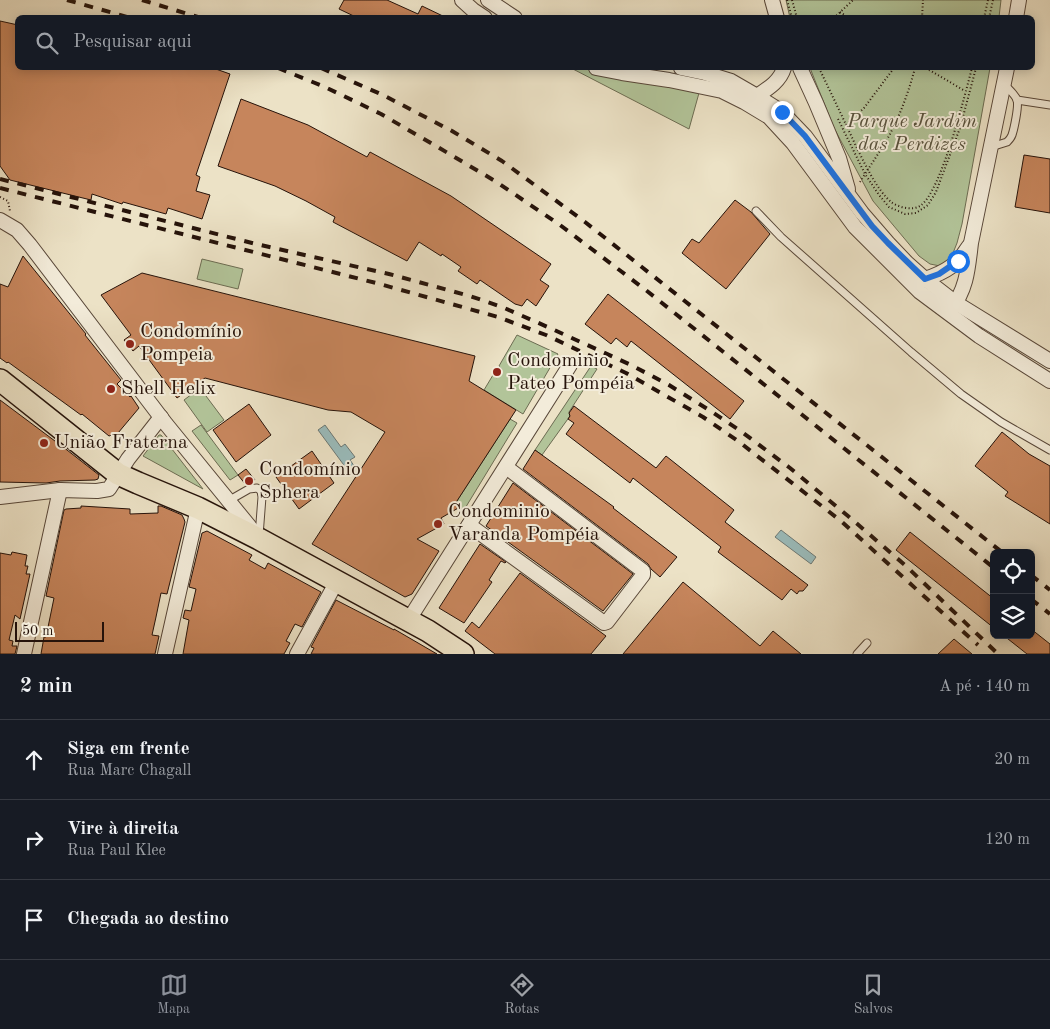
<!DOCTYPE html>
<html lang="pt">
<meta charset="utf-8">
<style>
body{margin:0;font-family:"Old Standard TT",serif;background:#242831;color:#f1f3f6}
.controls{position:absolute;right:15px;bottom:15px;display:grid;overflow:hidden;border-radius:8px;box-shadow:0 2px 12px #0003}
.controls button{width:45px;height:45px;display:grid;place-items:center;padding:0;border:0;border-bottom:1px solid #363941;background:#171b24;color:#f1f3f6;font:25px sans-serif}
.scale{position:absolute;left:15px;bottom:12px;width:89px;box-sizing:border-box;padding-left:5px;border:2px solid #26130a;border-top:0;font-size:14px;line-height:18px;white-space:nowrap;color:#26130a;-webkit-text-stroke:4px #f3ecda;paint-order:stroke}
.stop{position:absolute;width:15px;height:15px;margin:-11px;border:4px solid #1a73e8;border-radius:50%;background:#fff}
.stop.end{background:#1a73e8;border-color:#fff;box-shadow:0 1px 5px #0008}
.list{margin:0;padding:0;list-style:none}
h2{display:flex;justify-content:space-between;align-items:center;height:65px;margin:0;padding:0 20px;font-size:21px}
h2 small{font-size:16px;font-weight:400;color:#9ea1a6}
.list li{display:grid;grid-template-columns:32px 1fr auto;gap:15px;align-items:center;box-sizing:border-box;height:80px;padding:0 20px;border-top:1px solid #363941}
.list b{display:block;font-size:19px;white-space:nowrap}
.list p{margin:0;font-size:16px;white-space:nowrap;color:#9ea1a6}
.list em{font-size:16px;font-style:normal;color:#9ea1a6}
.icon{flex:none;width:28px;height:28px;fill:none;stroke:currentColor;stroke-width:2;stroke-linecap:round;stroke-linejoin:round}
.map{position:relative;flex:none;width:1050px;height:654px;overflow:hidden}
.search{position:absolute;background:#171b24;box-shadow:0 2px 12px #0003;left:15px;right:15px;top:15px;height:55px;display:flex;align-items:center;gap:12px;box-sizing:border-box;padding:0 18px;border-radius:8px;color:#9ea1a6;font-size:19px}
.sheet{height:305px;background:#171b24}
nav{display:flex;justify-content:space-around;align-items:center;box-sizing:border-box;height:70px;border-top:1px solid #363941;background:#171b24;font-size:14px;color:#9ea1a6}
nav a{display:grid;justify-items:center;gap:2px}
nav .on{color:#8c9099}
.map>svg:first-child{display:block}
.green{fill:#b2c499;stroke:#6c6c52}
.water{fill:#9abcbc;stroke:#6c7875}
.building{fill:#c6855c;stroke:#26130a}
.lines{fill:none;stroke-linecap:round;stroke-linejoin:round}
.service-casing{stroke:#584739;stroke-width:9}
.minor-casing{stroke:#584739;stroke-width:16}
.primary-casing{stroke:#26130a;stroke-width:24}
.path{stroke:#26130a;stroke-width:2;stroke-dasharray:1 2.5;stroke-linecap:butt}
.service{stroke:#f3ecda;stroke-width:7}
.minor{stroke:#f3ecda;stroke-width:14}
.primary{stroke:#ece2c6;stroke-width:21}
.rail{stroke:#26130a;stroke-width:4;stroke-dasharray:9 9;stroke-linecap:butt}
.route{stroke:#1a73e8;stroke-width:6}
.poi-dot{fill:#8f2418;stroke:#f3ecda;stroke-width:2}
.labels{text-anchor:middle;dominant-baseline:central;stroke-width:4;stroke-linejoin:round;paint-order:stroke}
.park-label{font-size:20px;font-style:italic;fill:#57513c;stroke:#f3ecda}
.poi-label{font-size:20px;fill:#26130a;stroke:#f3ecda;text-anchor:start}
</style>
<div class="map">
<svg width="1050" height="654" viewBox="0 0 1050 654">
<rect width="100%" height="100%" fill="#ece2c6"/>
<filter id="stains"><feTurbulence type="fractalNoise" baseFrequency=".004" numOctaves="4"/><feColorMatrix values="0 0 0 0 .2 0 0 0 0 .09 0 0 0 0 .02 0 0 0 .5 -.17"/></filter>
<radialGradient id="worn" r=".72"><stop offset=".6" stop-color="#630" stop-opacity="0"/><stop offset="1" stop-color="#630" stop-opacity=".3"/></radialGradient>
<g class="green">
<path d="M 786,0 L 1001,0 L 999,17 L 790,18 Z"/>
<path d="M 571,68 L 581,68 L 699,93 L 689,129 Z"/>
<path d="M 810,68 L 990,68 L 962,224 L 957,243 L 951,258 L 947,262 L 940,266 L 930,264 L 919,256 L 873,201 L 834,128 Z"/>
<path d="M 202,259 L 243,269 L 238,289 L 197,279 Z"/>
<path d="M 517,335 L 558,354 L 523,414 L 484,390 L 493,375 L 497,378 L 502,369 L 499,366 Z"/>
<path d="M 591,366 L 597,369 L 569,412 L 570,416 L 542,455 L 535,450 Z"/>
<path d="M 200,388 L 224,420 L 207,432 L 184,400 Z"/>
<path d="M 510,419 L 517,423 L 464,510 L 455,504 Z"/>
<path d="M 201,425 L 238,475 L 230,480 L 192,431 Z"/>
<path d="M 159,435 L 161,435 L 203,489 L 143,456 Z"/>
</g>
<g class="water">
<path d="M 325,425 L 341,447 L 345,444 L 355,457 L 350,460 L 355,467 L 349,472 L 318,430 Z"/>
<path d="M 781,530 L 816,557 L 811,564 L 775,537 Z"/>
</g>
<g class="building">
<path d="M 344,0 L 387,0 L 418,14 L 422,6 L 447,18 L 358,18 L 339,9 Z"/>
<path d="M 0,21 L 18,25 L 18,68 L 213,68 L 230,74 L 196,175 L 200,177 L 196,191 L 210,195 L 202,219 L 168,208 L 166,214 L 123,202 L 122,204 L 92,194 L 91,200 L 10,180 L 0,166 Z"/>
<path d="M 241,99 L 308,125 L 367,157 L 370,152 L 451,196 L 551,264 L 540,280 L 549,286 L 536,306 L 527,299 L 522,306 L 515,304 L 480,280 L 477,284 L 458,271 L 461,267 L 442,254 L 441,256 L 419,242 L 407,261 L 333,222 L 335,217 L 306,201 L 275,186 L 218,166 Z"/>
<path d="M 1024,155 L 1050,159 L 1050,213 L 1015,207 Z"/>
<path d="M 735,200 L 751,212 L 770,234 L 726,289 L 682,253 L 692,239 L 699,243 Z"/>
<path d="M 23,256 L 86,334 L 85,335 L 121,380 L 117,384 L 130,397 L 131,396 L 139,408 L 118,433 L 109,436 L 82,414 L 81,415 L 8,362 L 7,363 L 0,358 L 0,284 L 8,287 Z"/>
<path d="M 142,273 L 475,356 L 469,381 L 516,410 L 455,504 L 460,507 L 441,518 L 444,524 L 417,539 L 439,551 L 412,594 L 405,597 L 312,544 L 385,432 L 351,412 L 328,410 L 205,378 L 177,398 L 139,346 L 133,351 L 124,340 L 131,335 L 101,295 Z"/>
<path d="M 608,294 L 744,401 L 730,419 L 631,341 L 627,347 L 616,338 L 611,344 L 585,324 Z"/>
<path d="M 0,400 L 67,450 L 99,475 L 98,479 L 95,480 L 60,481 L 46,483 L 0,482 Z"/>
<path d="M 249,404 L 271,435 L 236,462 L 213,430 Z"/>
<path d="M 574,406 L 656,468 L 666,456 L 734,510 L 725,522 L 808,585 L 803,591 L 799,591 L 797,594 L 791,589 L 782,600 L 718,552 L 721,547 L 633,478 L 630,483 L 566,434 L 574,423 L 568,419 L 570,416 L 569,413 Z"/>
<path d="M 1002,432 L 1029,454 L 1050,466 L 1050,524 L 1005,496 L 1008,492 L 975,466 Z"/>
<path d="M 535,450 L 614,507 L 613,508 L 677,557 L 660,577 L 651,569 L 648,564 L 523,469 Z"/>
<path d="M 312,451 L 334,483 L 299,509 L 276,477 Z"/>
<path d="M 246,469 L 255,480 L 246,485 L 238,475 Z"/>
<path d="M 513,483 L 633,574 L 603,611 L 486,526 Z"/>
<path d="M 81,506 L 130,509 L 130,514 L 158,513 L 158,506 L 161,506 L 182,515 L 184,519 L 185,522 L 167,594 L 161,593 L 156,617 L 152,635 L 159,636 L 155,654 L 41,654 L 44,637 L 46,637 L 54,598 L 46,596 L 64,510 L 66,509 L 81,508 Z"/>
<path d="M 207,531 L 252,555 L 249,560 L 265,569 L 268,563 L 321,592 L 302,627 L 295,624 L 286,641 L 290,643 L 284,654 L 183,654 L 189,620 L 183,618 L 185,610 L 191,611 L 196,589 L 189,587 L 202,533 Z"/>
<path d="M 910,532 L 994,599 L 994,628 L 896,550 Z"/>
<path d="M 480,544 L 506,562 L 505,563 L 501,561 L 489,580 L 492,582 L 464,623 L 439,608 Z"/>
<path d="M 12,552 L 27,555 L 25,566 L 28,566 L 26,574 L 30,574 L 20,619 L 15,615 L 9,640 L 13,641 L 12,646 L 17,646 L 15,654 L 0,654 L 0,553 L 11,555 Z"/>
<path d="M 520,573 L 606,636 L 591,654 L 495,654 L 465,631 L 472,622 L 479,628 Z"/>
<path d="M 683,582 L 760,646 L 773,631 L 801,654 L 623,654 Z"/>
<path d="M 336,600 L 394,630 L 394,629 L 437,654 L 311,654 L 314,648 L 311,647 Z"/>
<path d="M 1031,629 L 1050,644 L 1050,654 L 1027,654 L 1003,635 L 1031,635 Z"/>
<path d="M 954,639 L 972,654 L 938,654 Z"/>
</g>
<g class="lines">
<defs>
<g id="service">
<path d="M 1017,100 L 1050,105"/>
<path d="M 991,147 L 1007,142 C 1009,140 1011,138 1012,135 C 1014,129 1019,106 1017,100 C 1015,94 1008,89 1004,84"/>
<path d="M 756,211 L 781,237 L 911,352 L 961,394 L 1001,422 L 1050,450"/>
<path d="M 228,501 L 249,489 L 257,488 L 261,491 L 262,497 L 259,536"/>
<path d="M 857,654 L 867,643"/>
</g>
<g id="minor">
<path d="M 462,0 L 473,10 L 485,18"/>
<path d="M 488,0 L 515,18"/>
<path d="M 772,0 L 777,18"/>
<path d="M 1016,18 L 1019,0"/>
<path d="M 596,68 L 622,73 L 669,80 L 722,91 L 744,102 L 769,117 L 793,143 L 855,227 L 920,292 L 979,336 L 1050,381"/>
<path d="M 681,68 L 705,73 L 731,81 L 757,96 L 782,112 L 805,136 L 862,213 L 888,243 L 907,263 L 925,279 L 956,303 L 1050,361"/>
<path d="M 800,68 L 816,103 L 839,158 L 848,189"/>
<path d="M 757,96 C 769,88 780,81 784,68"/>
<path d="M 0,220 L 17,230 L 30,245 L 166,424 L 254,532"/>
<path d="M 925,279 C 946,272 957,265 969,246"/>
<path d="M 951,309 C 967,289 968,268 971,243 L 1007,68"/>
<path d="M 0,497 L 60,490 L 97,491 L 109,489 L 128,459 L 161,417"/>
<path d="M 469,525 L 604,623 L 607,622 L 643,575 L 643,571 L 506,467"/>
<path d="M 408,621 L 570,365"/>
<path d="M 24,654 L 60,490"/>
<path d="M 165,654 L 198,508"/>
<path d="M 297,654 L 337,581"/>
</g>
<path id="primary" d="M 0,380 L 118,474 L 138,483 L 198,508 L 259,539 L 428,631 L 463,654"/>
</defs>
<use href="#service" class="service-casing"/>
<use href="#minor" class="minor-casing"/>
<use href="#primary" class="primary-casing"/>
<g class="path">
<path d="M 787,0 L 792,18"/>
<path d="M 792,0 L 797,18"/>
<path d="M 840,12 L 849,18"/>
<path d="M 834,18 L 853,0"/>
<path d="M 922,18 L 923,0"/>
<path d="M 984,18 L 988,0"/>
<path d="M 989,18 L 993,0"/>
<path d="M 819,68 C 831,93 843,118 855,144 C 864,162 876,189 891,202 C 898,207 912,211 920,206 C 941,193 965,94 972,68"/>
<path d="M 926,68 L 965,91"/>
<path d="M 838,119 L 865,174 L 879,195 L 889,207 L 905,214 L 916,213 L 928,205 L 936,192 L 960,128 L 976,68"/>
<path d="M 846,125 L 864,108 L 894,68"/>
<path d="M 860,182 C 868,169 877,156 885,143 C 899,119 908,94 915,68"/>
<path d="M 0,197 L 8,201 L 10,211"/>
</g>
<use href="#service" class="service"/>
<use href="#minor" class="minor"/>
<use href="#primary" class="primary"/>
<g class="rail">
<path d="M 67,0 L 131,18"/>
<path d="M 142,0 L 201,18"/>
<path d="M 278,68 L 325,87 L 381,114 L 436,146 L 495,181 L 560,225 L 647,291 L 994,568"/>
<path d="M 321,68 L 383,95 L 452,131 L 502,161 L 585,222 L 1003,553"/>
<path d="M 0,179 L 256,244 L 389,274 L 470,296 L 502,307 L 550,328 L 631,365 L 669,385 L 709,410 L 742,432 L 790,468 L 848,516 L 906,566 L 998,654"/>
<path d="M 0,188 L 376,283 L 498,317 L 546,335 L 626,373 L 703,417 L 738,441 L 841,521 L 978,645"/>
<path d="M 1031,575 L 1050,590"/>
<path d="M 1031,599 L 1050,614"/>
</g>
</g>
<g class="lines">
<path class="route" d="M 782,112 L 805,136 L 872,226 L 888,243 L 925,279 L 939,274 L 958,261"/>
</g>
<g class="poi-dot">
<circle cx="130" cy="344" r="5"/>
<circle cx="497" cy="372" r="5"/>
<circle cx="111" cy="389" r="5"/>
<circle cx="44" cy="443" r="5"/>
<circle cx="249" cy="481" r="5"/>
<circle cx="438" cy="524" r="5"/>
</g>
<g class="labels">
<g class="park-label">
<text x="912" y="122">Parque Jardim<tspan x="912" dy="23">das Perdizes</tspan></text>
</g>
<g class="poi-label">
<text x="140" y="332">Condomínio<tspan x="140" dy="23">Pompeia</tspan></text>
<text x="507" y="361">Condominio<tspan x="507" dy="23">Pateo Pompéia</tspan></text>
<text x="121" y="389">Shell Helix</text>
<text x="54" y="443">União Fraterna</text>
<text x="259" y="470">Condomínio<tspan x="259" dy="23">Sphera</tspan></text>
<text x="448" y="512">Condominio<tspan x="448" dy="23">Varanda Pompéia</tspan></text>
</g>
</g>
<rect width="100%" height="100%" filter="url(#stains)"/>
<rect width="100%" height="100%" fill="url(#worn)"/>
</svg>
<div class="controls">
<button><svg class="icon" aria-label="locate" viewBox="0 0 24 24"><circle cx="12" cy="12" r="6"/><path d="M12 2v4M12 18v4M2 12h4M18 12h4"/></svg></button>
<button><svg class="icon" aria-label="layers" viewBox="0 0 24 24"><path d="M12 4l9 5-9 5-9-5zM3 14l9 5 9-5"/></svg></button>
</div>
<div class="scale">50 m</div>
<div class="stop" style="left:958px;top:261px"></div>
<div class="stop end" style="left:782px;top:112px"></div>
<div class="search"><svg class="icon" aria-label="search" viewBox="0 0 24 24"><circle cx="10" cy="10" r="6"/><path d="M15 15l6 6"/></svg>Pesquisar aqui</div>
</div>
<section class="sheet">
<h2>2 min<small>A pé · 140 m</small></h2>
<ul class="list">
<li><svg class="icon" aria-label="ahead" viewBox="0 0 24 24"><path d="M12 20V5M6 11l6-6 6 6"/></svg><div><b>Siga em frente</b><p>Rua Marc Chagall</p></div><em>20 m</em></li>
<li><svg class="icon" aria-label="right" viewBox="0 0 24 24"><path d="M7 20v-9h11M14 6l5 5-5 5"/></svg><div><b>Vire à direita</b><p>Rua Paul Klee</p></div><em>120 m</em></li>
<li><svg class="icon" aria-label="arrive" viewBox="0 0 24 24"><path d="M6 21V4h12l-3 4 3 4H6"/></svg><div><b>Chegada ao destino</b></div></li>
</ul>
</section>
<nav>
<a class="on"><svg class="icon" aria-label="map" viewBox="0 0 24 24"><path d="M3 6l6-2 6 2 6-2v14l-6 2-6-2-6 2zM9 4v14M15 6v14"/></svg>Mapa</a>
<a><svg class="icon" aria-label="directions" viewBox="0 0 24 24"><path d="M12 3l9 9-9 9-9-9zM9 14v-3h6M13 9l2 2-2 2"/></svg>Rotas</a>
<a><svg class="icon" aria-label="saved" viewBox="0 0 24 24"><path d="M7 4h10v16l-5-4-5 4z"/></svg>Salvos</a>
</nav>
